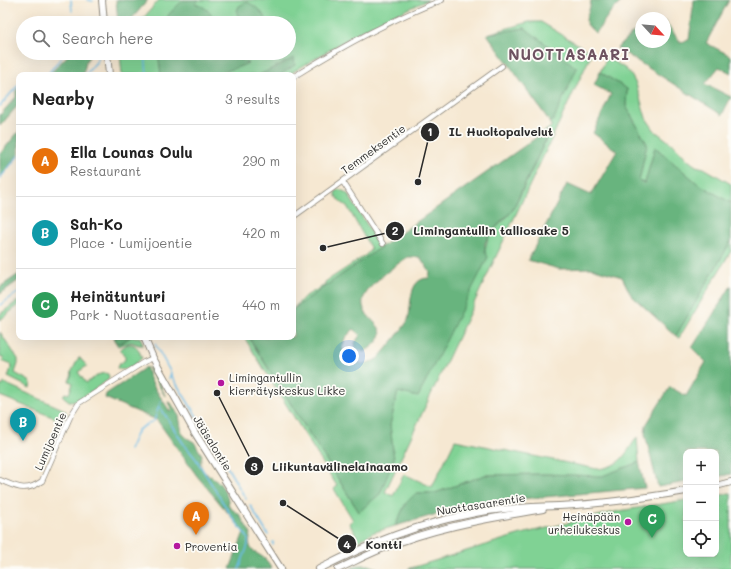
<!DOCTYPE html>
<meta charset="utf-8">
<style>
body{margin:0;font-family:Mali,sans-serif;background:#f6f6f6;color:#222}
.controls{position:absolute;right:12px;bottom:12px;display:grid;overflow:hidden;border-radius:8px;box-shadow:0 4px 16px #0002}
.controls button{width:36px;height:36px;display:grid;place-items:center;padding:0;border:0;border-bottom:1px solid #e0e0e0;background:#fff;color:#222;font:20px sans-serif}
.compass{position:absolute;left:635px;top:12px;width:36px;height:36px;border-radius:50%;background:#fff;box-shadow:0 4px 16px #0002;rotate:116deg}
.you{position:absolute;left:349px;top:356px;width:14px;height:14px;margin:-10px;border:3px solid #fff;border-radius:50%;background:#1a73e8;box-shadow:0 0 0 6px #1a73e833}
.badge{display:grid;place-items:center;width:26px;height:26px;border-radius:50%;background:#b5179e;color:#fff;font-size:13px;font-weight:700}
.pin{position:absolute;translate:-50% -33px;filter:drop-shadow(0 1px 2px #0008)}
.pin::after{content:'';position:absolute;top:21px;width:14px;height:12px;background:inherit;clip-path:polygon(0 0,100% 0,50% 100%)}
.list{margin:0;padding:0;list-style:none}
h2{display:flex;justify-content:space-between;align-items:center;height:52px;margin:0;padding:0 16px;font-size:17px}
h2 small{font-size:13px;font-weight:400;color:#767676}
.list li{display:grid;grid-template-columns:26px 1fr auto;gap:12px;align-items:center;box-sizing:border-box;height:72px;padding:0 16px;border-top:1px solid #e0e0e0}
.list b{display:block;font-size:15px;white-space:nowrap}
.list p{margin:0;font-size:13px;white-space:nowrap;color:#767676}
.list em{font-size:13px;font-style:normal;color:#767676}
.icon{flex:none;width:22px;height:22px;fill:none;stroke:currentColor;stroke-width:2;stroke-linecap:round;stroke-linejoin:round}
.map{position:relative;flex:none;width:731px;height:569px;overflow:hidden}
.search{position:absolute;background:#fff;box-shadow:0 4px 16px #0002;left:16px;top:16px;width:280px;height:44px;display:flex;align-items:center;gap:10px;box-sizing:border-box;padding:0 14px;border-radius:22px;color:#767676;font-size:15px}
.panel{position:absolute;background:#fff;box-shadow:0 4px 16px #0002;left:16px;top:72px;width:280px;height:268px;border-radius:8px}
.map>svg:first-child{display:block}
.green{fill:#80d294;stroke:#567e60}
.forest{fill:#68b47e;stroke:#4a7054;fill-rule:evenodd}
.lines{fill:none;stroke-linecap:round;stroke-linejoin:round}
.stream{stroke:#6dbde8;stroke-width:1.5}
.street-casing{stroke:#908a7e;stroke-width:6}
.secondary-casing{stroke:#908a7e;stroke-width:8}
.street{stroke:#fff;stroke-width:4.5}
.secondary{stroke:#fff;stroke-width:6}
.poi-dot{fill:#b5179e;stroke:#fdfcf7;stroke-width:1.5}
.labels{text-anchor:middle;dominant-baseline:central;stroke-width:3.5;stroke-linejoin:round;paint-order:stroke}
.street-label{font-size:11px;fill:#2b2b2b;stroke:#fdfcf7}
.poi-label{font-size:11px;fill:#2b2b2b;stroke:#fdfcf7;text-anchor:start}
.district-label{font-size:15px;font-weight:bold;letter-spacing:1px;fill:#6e5261;stroke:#fdfcf7}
.leader{fill:none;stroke:#2b2b2b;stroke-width:1.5}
.callout-dot{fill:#2b2b2b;stroke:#fdfcf7;stroke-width:1.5}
.mark-label{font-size:12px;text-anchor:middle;font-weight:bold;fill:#fff}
.callout-label{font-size:12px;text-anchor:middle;font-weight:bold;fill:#2b2b2b;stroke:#fdfcf7;stroke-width:3.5;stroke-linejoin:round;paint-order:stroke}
</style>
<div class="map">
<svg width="731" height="569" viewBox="0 0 731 569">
<rect width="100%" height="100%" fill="#fdfcf7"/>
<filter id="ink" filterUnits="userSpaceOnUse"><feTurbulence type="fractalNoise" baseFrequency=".025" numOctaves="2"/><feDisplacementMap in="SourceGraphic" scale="8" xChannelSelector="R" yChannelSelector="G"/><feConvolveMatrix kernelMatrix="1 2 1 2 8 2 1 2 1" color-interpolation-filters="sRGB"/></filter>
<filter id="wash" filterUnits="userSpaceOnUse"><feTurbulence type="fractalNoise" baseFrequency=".012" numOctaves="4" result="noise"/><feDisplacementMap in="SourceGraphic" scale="16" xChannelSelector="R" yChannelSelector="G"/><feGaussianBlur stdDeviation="0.9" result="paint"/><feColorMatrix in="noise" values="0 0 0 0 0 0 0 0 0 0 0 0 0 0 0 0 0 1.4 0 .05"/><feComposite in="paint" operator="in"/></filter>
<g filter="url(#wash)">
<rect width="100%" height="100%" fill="#f6e8d2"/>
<g class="green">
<path d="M 159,0 L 428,0 L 361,31 L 288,75 L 122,75 L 120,53 L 289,53 L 289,23 L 139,23 Z"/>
<path d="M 529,22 L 541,22 L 592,53 L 385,492 L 393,496 L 404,474 L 432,487 L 455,440 L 597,469 C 620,467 625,455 637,437 L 639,462 L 602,477 L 546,474 L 485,475 L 435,493 L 416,493 L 406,503 L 395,526 L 372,533 L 351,546 L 348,541 L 357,536 L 349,523 L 353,520 L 334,489 L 337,486 L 244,337 L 254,337 L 250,340 L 359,512 L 394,459 L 390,425 L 398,391 L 418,397 L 485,252 C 487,228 503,226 513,209 C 526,185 537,158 549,133 L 547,130 L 552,126 L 550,122 L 553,121 L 525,28 L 487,34 Z"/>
<path d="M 607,57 L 626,69 L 631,75 L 636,84 L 646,118 L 655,131 L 675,146 L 688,160 L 696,166 L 704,168 L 731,184 L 731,203 L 697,183 L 655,147 L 645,183 L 639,181 L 647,144 L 626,106 L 627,89 L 600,72 Z"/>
<path d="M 339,189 L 347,193 L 381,247 L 293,309 L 304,297 L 325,285 L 325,282 L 366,255 L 371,249 L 347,206 C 342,203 335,198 335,192 Z"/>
<path d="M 731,241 L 731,251 L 679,338 L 676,336 Z"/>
<path d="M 19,300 L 19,305 L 0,320 L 0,314 Z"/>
<path d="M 0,332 L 18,359 L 18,364 L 15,373 L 31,382 L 30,388 L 8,377 L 12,365 L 2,361 L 4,358 L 0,356 Z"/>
<path d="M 112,337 L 121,343 L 131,337 L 140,337 L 143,345 L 139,345 L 131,342 L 118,346 Z"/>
<path d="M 128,344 C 137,343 139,351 142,358 C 136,364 124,373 117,368 L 118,365 L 125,360 L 125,357 L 120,349 Z"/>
<path d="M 79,357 L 87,366 L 78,372 L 86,383 L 100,374 L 107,373 L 109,376 L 108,380 L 77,401 L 69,401 L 63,396 L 65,393 L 69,394 L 73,383 L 69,381 L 72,374 L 71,373 Z"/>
<path d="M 148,367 L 156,373 L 165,396 Z"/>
<path d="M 4,383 L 65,410 L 67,415 L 65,418 L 60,420 L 0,396 L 0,385 L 3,386 Z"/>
<path d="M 731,493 L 731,569 L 408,569 L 521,534 L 619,511 L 686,500 L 686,554 L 716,554 L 716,496 Z"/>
</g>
<g class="forest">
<path d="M 116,0 L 148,0 L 128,23 L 118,23 Z"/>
<path d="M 183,0 L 199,0 L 195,4 C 206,6 211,13 217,23 L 177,23 L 166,20 L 169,14 Z"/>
<path d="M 591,0 L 623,0 L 609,14 L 596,33 C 578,20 590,17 591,0 Z"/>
<path d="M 694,0 L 729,0 L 706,43 L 731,56 L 731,73 L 719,67 L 705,84 L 731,97 L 722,115 L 617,48 L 641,25 L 641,42 L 665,42 L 665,21 L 680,42 L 689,40 Z"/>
<path d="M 247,2 C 256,6 264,13 267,23 C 255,23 238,27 237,11 L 239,6 Z"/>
<path d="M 82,17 L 89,21 L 89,23 L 75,23 L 75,19 Z"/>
<path d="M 525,28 L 577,68 L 553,121 L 550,122 L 487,34 Z"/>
<path d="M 70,53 L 91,53 L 86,62 L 83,75 L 49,75 Z"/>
<path d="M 158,53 L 235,53 L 238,59 L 248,63 C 222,76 190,75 161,75 Z"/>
<path d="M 294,58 L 295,65 L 280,75 L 259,75 Z"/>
<path d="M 600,72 L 627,89 L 626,106 L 647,144 L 639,181 L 645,183 L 655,147 L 697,183 L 731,203 L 731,241 L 676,336 L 631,295 L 622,277 L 591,268 L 559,269 L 528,260 L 567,184 L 591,195 L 617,151 L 593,133 L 611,94 L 594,85 Z"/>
<path d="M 19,87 L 19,104 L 0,126 L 0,115 L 16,97 L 16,91 Z"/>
<path d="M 547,130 L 549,133 L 512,211 L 491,232 L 485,243 L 485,252 L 488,257 L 418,397 L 398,392 L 390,425 L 394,459 L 380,494 L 359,512 L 250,339 L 254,337 L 293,337 L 293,309 ZM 408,257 L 420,257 L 430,272 L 429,278 C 407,278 412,307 408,320 C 407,324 380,357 377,359 C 373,362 366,363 362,364 L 352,359 L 342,349 L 345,338 L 354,329 L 360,335 L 355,343 L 356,349 L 364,352 C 404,327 359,323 363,300 C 366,286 397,264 408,257 Z"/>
<path d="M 19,131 L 19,154 L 0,177 L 0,154 Z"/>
<path d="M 19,274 L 19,280 L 0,294 L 0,287 Z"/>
<path d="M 731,286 L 731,474 L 716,477 L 716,452 L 686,452 L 686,482 L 658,487 L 645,434 L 646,425 L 670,387 L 686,396 L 706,362 L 692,348 Z"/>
<path d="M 114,337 L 131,337 L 121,343 L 117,343 Z"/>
<path d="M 146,367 C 152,388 159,393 170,412 L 172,410 L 168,402 L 171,403 L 179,416 L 182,433 L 187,438 L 194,442 L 202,455 C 196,476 211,472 220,484 C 226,491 228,498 229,507 L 239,514 L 251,534 C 245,553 258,551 267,561 C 269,563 270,566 272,569 L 230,569 L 244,532 L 197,476 L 157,420 L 105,398 L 106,394 Z"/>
<path d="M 639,462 L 645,488 L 476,503 L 395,526 L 406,503 L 416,493 L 435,493 L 485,475 L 546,474 L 602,476 Z"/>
<path d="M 358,565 L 369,565 L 380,569 L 350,569 Z"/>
</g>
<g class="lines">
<g class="stream">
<path d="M 71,0 L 72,11"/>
<path d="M 87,0 L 93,1"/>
<path d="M 73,19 L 73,23"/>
<path d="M 145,53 L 147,75"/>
<path d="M 47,75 L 65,53"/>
<path d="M 85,75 L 97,61 L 98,53"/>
<path d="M 0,106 L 19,84"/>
<path d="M 0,178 L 19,155"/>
<path d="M 0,305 L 19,292"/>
<path d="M 155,344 L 171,373 L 169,379"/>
<path d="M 171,375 L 201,423"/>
<path d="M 160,407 L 183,443 L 196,459 L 230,514 L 248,538 L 248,545 L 239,569"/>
<path d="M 154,421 L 161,400"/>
<path d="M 205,431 L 223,460"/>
<path d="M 129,450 L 138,430 L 151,422"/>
<path d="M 227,467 L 246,499"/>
<path d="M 250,505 L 268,535"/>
<path d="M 273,542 L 273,545"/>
</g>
</g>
</g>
<g filter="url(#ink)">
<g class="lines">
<defs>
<g id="street">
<path d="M 293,77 C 341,47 389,20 442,0"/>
<path d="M 343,182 L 383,244"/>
<path d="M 293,217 L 502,66"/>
<path d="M 0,480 C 17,487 25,493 42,481 L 70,417 L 79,403 L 144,362 L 153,358"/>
</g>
<g id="secondary">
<path d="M 102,0 L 104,23"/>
<path d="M 107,53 L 109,75"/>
<path d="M 144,337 L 153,358 L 195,433 L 281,569"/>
<path d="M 716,486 L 731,482"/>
<path d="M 319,569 C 366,545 414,525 466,515 C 497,508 528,507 559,506 C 602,504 644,498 686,491"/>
<path d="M 338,569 C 360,559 380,548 403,541 C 448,525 496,517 543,509"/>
</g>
</defs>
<use href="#street" class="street-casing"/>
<use href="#secondary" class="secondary-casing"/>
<use href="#street" class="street"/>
<use href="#secondary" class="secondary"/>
</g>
</g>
<g class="poi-dot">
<circle cx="221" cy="383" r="4"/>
<circle cx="628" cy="522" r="4"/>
<circle cx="177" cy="546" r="4"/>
</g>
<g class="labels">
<g class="street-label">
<text transform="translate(373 149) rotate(-36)">Temmeksentie</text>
<text transform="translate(50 441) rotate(-66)">Lumijoentie</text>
<text transform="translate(213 443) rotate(58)">Jääsalontie</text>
<text transform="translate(481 504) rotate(-9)">Nuottasaarentie</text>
</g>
<g class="poi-label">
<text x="229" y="377">Limingantullin<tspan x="229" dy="13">kierrätyskeskus Likke</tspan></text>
<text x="620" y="516" text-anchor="end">Heinäpään<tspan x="620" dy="13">urheilukeskus</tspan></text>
<text x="185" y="546">Proventia</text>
</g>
<g class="district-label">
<text x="569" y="54">NUOTTASAARI</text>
</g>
</g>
<path class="leader" d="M418 182L430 132M323 248L395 231M217 393L254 466M283 503L347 544"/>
<g class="callout-dot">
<circle cx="418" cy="182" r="4"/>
<circle cx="323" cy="248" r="4"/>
<circle cx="217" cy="393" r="4"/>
<circle cx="283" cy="503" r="4"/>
<circle cx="430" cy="132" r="10"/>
<circle cx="395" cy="231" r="10"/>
<circle cx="254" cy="466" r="10"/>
<circle cx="347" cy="544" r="10"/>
</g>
<g class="mark-label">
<text x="430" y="136">1</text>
<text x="395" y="235">2</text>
<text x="254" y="471">3</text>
<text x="347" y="549">4</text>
</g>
<g class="callout-label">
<text x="501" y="136">IL Huoltopalvelut</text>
<text x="491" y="235">Limingantullin talliosake 5</text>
<text x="340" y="471">Liikuntavälinelainaamo</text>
<text x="384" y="549">Kontti</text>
</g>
</svg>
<div class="controls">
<button>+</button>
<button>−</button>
<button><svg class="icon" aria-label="locate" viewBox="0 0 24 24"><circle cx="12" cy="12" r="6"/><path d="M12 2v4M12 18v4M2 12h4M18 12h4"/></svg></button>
</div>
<svg class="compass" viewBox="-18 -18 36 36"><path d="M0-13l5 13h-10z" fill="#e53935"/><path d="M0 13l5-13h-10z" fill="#767676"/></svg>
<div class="you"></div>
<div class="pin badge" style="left:196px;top:535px;background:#e8710a">A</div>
<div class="pin badge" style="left:23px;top:441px;background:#0f9aa8">B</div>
<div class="pin badge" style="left:652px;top:538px;background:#2e9e5b">C</div>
<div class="search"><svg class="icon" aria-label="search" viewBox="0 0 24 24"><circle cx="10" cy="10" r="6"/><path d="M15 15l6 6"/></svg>Search here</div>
<section class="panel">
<h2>Nearby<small>3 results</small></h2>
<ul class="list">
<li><span class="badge" style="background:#e8710a">A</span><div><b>Ella Lounas Oulu</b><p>Restaurant</p></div><em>290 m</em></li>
<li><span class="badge" style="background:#0f9aa8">B</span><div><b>Sah-Ko</b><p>Place · Lumijoentie</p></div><em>420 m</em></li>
<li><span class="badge" style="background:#2e9e5b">C</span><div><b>Heinätunturi</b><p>Park · Nuottasaarentie</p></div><em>440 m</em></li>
</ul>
</section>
</div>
